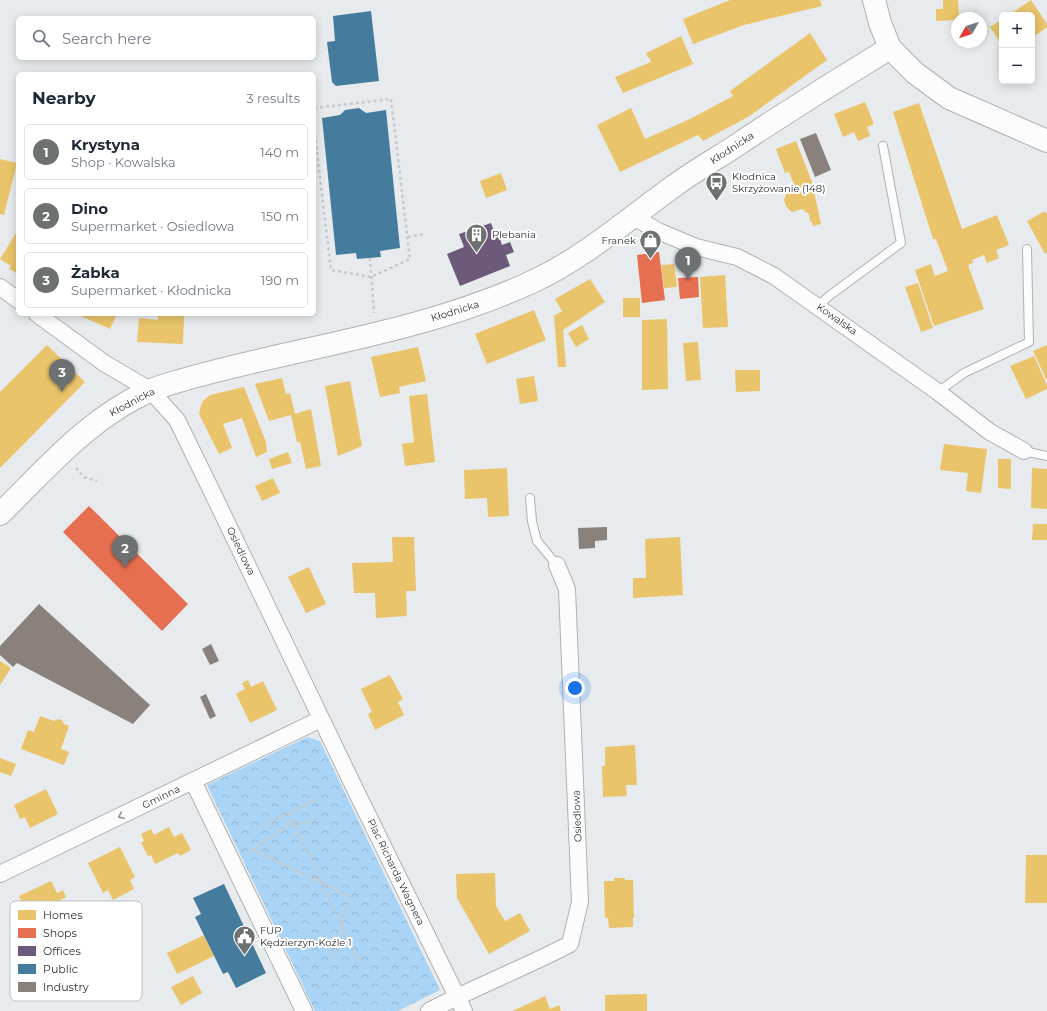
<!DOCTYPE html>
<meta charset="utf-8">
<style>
body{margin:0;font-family:Montserrat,sans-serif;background:#f2f2f3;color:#1f2937}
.controls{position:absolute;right:12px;top:12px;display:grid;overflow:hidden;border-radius:6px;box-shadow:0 2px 10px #0003}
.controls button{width:36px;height:36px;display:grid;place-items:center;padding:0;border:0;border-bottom:1px solid #e0e1e3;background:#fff;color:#1f2937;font:20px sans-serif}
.compass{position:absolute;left:951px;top:12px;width:36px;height:36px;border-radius:50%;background:#fff;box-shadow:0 2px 10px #0003;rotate:231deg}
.you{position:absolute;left:575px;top:688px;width:14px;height:14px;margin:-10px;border:3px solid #fff;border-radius:50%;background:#1a73e8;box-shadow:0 0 0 6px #1a73e833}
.badge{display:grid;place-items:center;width:26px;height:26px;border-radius:50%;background:#6e7172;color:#fff;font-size:13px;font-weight:700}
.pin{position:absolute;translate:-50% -33px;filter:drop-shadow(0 1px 2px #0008)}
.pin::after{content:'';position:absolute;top:21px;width:14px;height:12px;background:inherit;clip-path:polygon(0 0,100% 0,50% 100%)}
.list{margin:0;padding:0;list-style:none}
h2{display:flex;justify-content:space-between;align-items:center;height:52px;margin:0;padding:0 16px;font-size:17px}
h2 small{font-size:13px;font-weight:400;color:#747a83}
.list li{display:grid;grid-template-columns:26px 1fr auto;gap:12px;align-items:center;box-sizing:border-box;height:56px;margin:0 8px 8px;padding:0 8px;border:1px solid #e0e1e3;border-radius:6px}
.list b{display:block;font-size:15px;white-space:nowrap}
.list p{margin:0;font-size:13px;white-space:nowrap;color:#747a83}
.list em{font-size:13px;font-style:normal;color:#747a83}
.icon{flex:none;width:22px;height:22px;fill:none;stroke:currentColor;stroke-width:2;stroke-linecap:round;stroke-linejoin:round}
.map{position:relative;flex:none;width:1047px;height:1011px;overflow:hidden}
.search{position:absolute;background:#fff;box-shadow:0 2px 10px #0003;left:16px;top:16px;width:300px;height:44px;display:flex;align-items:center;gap:10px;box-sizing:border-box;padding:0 14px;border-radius:6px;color:#747a83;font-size:15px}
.panel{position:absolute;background:#fff;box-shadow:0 2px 10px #0003;left:16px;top:72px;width:300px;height:244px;border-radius:6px}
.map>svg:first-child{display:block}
.park{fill:url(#park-crowns)}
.homes{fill:#e9c46a}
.shops{fill:#e76f51}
.offices{fill:#6d597a}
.public{fill:#457b9d}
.industry{fill:#8a817c}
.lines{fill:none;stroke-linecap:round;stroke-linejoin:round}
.lane-casing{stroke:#afb1b3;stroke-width:10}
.street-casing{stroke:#afb1b3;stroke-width:18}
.secondary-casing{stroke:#afb1b3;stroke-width:24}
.path{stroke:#c8c9c9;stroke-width:2.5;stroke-dasharray:3 3;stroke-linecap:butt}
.lane{stroke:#fcfcfc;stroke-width:8}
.street{stroke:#fcfcfc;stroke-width:16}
.secondary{stroke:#fcfcfc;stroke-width:22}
.oneway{stroke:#949696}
.labels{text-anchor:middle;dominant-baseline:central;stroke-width:4;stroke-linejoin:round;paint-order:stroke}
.street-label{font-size:10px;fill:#2d2f30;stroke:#fff}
.poi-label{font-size:10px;fill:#2d2f30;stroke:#fff;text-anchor:start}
.key{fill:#fff;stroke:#c0c1c1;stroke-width:1}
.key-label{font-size:11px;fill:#2d2f30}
</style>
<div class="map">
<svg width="1047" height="1011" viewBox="0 0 1047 1011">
<defs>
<pattern id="park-crowns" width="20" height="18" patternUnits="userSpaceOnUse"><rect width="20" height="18" fill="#a9d4f6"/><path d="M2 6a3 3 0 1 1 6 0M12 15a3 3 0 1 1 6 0" fill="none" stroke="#92b6d3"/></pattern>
</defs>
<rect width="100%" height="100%" fill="#e8ebed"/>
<path class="park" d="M 307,737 L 320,741 L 440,990 L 398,1011 L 315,1011 L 207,785 Z"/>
<g class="homes">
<path d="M 730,0 L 820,0 L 822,6 L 744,25 L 693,44 L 683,19 Z"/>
<path d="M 943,0 L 958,0 L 959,18 L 957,18 L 957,20 L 936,21 L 936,9 L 943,9 Z"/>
<path d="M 1031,0 L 1047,24 L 1047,27 L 1032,38 L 1032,15 L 1009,15 Z"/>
<path d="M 1002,19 L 1002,45 L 990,27 Z"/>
<path d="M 810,33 L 827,60 L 748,117 L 703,141 L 698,135 L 620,172 L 597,125 L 631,108 L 645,139 L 690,119 L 733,96 L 730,91 Z"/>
<path d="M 681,36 L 693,64 L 623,93 L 615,77 L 651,62 L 646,53 Z"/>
<path d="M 865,102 L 874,124 L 867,127 L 870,136 L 858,141 L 854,132 L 843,137 L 834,114 Z"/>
<path d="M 919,103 L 962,229 L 997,215 L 1009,245 L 996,250 L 999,258 L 987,263 L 984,255 L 972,260 L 973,263 L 968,265 L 984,309 L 934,326 L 915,270 L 931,264 L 935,276 L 948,271 L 936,239 L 933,239 L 893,112 Z"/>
<path d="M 796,141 L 812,182 L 821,224 L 813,226 L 812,222 L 810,222 L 809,214 L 802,209 L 792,212 L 787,208 L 784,200 L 788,190 L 792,188 L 796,189 L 789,172 L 785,173 L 776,149 Z"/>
<path d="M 0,159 L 17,163 L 4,215 L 0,214 Z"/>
<path d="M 501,173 L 507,190 L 486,198 L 480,181 Z"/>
<path d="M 1045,211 L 1047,214 L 1047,252 L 1045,254 L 1027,221 Z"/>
<path d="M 18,230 L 18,274 L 9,269 L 11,266 L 0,259 Z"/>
<path d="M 674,264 L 677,287 L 664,288 L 661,265 Z"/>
<path d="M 725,275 L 728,327 L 703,328 L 700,277 Z"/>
<path d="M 590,279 L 605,302 L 563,330 L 566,367 L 558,367 L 554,316 L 562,311 L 555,299 Z"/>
<path d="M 918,283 L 933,328 L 921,332 L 905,287 Z"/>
<rect x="623" y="298" width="17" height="19"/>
<path d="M 534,310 L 546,340 L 487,364 L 475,334 Z"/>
<path d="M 76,314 L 117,314 L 110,329 Z"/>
<path d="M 158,315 L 184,316 L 183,344 L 137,342 L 139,318 L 158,320 Z"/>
<path d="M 667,319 L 668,389 L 642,390 L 642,320 Z"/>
<path d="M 582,325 L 589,339 L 576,347 L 568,333 Z"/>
<path d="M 698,342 L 701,380 L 686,381 L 683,343 Z"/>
<path d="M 47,345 L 85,382 L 0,468 L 0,392 Z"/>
<path d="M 1047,345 L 1047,381 L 1033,351 Z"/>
<path d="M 418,347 L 426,381 L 399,387 L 400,393 L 380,397 L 371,357 Z"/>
<path d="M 1034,356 L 1047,385 L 1047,389 L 1026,399 L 1010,366 Z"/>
<path d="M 735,370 L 760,370 L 760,391 L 736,392 Z"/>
<path d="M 534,376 L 538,401 L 520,404 L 516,379 Z"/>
<path d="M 282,378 L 286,394 L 290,393 L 295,414 L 311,409 L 321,466 L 306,469 L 300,442 L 297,442 L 291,415 L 269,421 L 255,384 Z"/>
<path d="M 350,381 L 362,446 L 338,456 L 325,386 Z"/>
<path d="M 244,387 L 266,442 L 267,452 L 256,457 L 242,418 L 223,424 L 232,448 L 219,454 L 199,414 L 201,406 L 203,401 L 210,395 Z"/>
<path d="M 427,394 L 435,462 L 405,466 L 402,444 L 414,442 L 409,396 Z"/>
<path d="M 944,444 L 987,449 L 981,493 L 966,491 L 968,473 L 940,470 Z"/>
<path d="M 288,452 L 292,463 L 272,469 L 269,459 Z"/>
<path d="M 998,459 L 1011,459 L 1011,489 L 998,488 Z"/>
<path d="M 507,468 L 509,516 L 488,517 L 487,498 L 465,499 L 464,470 Z"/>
<path d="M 1032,468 L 1047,469 L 1047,509 L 1031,508 Z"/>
<path d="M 273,478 L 280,493 L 262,501 L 255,486 Z"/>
<path d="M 1033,524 L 1047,524 L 1047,540 L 1032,540 Z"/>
<path d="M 392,537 L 414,537 L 416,591 L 406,591 L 407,616 L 376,618 L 375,593 L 354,593 L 352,563 L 393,562 Z"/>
<path d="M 680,537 L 683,595 L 633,598 L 633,578 L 646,578 L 645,539 Z"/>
<path d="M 309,567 L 326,604 L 306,613 L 288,577 Z"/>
<path d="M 0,661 L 11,668 L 0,685 Z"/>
<path d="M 390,675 L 403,699 L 398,702 L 404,715 L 375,730 L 368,714 L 372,712 L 361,689 Z"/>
<path d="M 248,680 L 251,687 L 263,681 L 277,710 L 250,723 L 236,694 L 245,689 L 242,683 Z"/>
<path d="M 40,716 L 54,721 L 58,719 L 62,720 L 64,724 L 69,726 L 61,749 L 69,752 L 64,765 L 21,749 L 28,730 L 34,732 Z"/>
<path d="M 635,745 L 637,785 L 626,785 L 627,796 L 603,797 L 602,766 L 605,766 L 605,747 Z"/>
<path d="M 0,758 L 16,764 L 11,776 L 0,772 Z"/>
<path d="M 46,789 L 58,814 L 30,828 L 25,817 L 20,819 L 14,805 Z"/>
<path d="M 169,827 L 174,837 L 182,833 L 191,850 L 180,856 L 178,853 L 155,864 L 151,855 L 148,856 L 141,843 L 144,841 L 141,834 L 151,829 L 154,835 Z"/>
<path d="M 120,847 L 135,877 L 130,880 L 134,889 L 113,900 L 108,890 L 103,893 L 88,863 Z"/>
<path d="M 1026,855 L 1047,855 L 1047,903 L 1025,903 Z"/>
<path d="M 495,873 L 496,906 L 505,921 L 520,913 L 530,931 L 489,954 L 457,898 L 456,874 Z"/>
<path d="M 614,878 L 625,878 L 625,880 L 633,880 L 634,917 L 633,917 L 633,927 L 609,928 L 608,918 L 605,918 L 604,881 L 614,881 Z"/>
<path d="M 51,881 L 57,893 L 63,890 L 66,897 L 60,900 L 65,910 L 48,918 L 54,931 L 35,941 L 28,928 L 33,926 L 19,896 Z"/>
<path d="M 204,935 L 214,956 L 177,974 L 167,953 Z"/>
<path d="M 193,976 L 202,993 L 181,1005 L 171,987 Z"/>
<path d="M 647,994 L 647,1011 L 605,1011 L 605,995 Z"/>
<path d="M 545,996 L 550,1009 L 559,1005 L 561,1011 L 512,1011 Z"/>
</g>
<g class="shops">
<path d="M 659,252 L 665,300 L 642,303 L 637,255 Z"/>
<path d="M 698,277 L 699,297 L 680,299 L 678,278 Z"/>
<path d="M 89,506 L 188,604 L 162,631 L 63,532 Z"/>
</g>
<path class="offices" d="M 491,223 L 495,234 L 498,233 L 502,245 L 510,242 L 514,252 L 506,255 L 510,266 L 460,286 L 447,254 L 464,247 L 459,234 Z"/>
<g class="public">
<path d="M 371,11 L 379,81 L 336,86 L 332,82 L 327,42 L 335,41 L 333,16 Z"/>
<path d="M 359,108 L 366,113 L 386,110 L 400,248 L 380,251 L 381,257 L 357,259 L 356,253 L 336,255 L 322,118 L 340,115 L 345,110 Z"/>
<path d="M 224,884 L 266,973 L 236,988 L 228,972 L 223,974 L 195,917 L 201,914 L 193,898 Z"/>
</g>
<g class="industry">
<path d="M 816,133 L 831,170 L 815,177 L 800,139 Z"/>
<path d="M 607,527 L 607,540 L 595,541 L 595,548 L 579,549 L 578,528 Z"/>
<path d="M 39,604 L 150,705 L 133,724 L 17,663 L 13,667 L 0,655 L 0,646 Z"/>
<path d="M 211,644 L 219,661 L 210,665 L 202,649 Z"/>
<path d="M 206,694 L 216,716 L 210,719 L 200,697 Z"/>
</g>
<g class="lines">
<defs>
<g id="lane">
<path d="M 818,306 L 829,296 L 901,243 L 883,146"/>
<path d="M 938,392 L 964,373 L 1029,342 L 1027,249"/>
<path d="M 1024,451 L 1047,456"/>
<path d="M 530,498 L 532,521 L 537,541 L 557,565"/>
</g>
<g id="street">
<path d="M 634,217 L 658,231 L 696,247 L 737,257 L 774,276 L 938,392 L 990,432 L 1024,451"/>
<path d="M 0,287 L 18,300"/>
<path d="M 37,314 L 104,363 L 150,390 L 177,420 L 215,498 L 355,789 L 464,1011"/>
<path d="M 193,781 L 304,1011"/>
<path d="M 0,874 L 321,719"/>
<path d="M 429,1011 C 475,987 524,968 570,944 L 580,902 L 567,589 L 557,565"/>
</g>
<g id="secondary">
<path d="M 874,0 L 880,23 L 890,48 L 915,73 L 949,98 L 1047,141"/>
<path d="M 0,514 C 46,469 89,418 149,391 C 158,387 169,384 179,381 C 213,371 248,363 283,355 C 368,336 455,318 534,281 C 585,257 628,219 674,186 C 693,172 714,160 734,147 C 785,113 837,80 890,48"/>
</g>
</defs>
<use href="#lane" class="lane-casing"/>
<use href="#street" class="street-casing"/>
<use href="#secondary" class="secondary-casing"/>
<g class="path">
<path d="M 314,108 L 391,99 L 410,259 L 371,277 L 331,270 L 314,127"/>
<path d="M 408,237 L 424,234"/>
<path d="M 370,258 L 374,313"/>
<path d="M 76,468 L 84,477 L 97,481"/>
<path d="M 288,813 L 293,822"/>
<path d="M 294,825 L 316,820"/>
<path d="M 260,826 L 318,799"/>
<path d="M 254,850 L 349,896 L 334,958"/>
<path d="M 248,853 L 293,822 L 360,964"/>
</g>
<use href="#lane" class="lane"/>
<use href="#street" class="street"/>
<use href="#secondary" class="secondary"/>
</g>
<defs><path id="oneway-chevron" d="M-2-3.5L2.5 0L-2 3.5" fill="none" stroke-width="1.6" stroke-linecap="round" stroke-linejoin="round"/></defs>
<use class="oneway" href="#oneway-chevron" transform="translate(121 816) rotate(154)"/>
<defs>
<symbol id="bus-pin" viewBox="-11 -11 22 30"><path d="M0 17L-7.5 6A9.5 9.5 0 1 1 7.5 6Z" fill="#6e7172" stroke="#fff"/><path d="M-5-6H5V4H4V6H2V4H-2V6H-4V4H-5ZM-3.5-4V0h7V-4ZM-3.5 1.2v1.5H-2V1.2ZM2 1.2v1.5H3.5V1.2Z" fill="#fff"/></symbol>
<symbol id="building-pin" viewBox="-11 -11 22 30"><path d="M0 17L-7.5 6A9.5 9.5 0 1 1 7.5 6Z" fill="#6e7172" stroke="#fff"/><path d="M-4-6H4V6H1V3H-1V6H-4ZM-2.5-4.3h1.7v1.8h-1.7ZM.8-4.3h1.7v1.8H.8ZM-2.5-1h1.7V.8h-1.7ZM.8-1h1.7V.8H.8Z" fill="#fff"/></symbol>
<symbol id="shop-pin" viewBox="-11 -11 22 30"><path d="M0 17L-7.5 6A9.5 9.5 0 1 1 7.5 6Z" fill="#6e7172" stroke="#fff"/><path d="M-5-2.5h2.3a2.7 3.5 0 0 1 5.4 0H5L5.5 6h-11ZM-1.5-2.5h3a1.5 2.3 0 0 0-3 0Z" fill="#fff"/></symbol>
<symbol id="civic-pin" viewBox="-11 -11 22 30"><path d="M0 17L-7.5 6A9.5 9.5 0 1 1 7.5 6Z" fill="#6e7172" stroke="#fff"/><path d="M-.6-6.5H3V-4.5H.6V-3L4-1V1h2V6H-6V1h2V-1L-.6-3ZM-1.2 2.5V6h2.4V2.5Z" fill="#fff"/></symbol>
</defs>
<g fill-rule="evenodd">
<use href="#bus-pin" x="704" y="170" width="25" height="34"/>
<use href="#building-pin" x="464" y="222" width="25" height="34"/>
<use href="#shop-pin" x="638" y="228" width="25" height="34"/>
<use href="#civic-pin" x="232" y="924" width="25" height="34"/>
</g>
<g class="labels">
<g class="street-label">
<text transform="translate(732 148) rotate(-33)">Kłodnicka</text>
<text transform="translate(455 311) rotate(-17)">Kłodnicka</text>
<text transform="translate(837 319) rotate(35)">Kowalska</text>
<text transform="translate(132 402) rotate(-28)">Kłodnicka</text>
<text transform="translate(241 551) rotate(64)">Osiedlowa</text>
<text transform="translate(161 797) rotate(-26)">Gminna</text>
<text transform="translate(577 816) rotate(-92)">Osiedlowa</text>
<text transform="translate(396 872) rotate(64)">Plac Richarda Wagnera</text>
</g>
<g class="poi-label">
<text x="732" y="176">Kłodnica<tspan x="732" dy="12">Skrzyżowanie (148)</tspan></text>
<text x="492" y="234">Plebania</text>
<text x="636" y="240" text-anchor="end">Franek</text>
<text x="260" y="930">FUP<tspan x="260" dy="12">Kędzierzyn-Koźle 1</tspan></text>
</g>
</g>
<rect x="10" y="901" width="132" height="100" rx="6" class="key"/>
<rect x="18" y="910" width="18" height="10" fill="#e9c46a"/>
<rect x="18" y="928" width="18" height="10" fill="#e76f51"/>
<rect x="18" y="946" width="18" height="10" fill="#6d597a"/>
<rect x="18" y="964" width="18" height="10" fill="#457b9d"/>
<rect x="18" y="982" width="18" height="10" fill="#8a817c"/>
<g class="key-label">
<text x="43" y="919">Homes</text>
<text x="43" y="937">Shops</text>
<text x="43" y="955">Offices</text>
<text x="43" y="973">Public</text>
<text x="43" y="991">Industry</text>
</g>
</svg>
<div class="controls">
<button>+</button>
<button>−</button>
</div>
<svg class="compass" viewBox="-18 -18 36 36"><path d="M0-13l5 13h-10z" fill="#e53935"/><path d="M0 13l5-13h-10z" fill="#747a83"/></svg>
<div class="you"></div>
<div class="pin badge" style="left:688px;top:280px">1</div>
<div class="pin badge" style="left:125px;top:568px">2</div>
<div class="pin badge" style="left:62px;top:392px">3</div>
<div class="search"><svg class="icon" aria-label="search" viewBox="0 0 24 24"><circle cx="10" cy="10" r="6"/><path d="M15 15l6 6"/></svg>Search here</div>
<section class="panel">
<h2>Nearby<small>3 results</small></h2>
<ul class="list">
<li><span class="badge">1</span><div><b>Krystyna</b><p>Shop · Kowalska</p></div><em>140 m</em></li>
<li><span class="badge">2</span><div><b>Dino</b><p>Supermarket · Osiedlowa</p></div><em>150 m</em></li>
<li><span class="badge">3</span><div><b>Żabka</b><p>Supermarket · Kłodnicka</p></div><em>190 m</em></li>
</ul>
</section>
</div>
